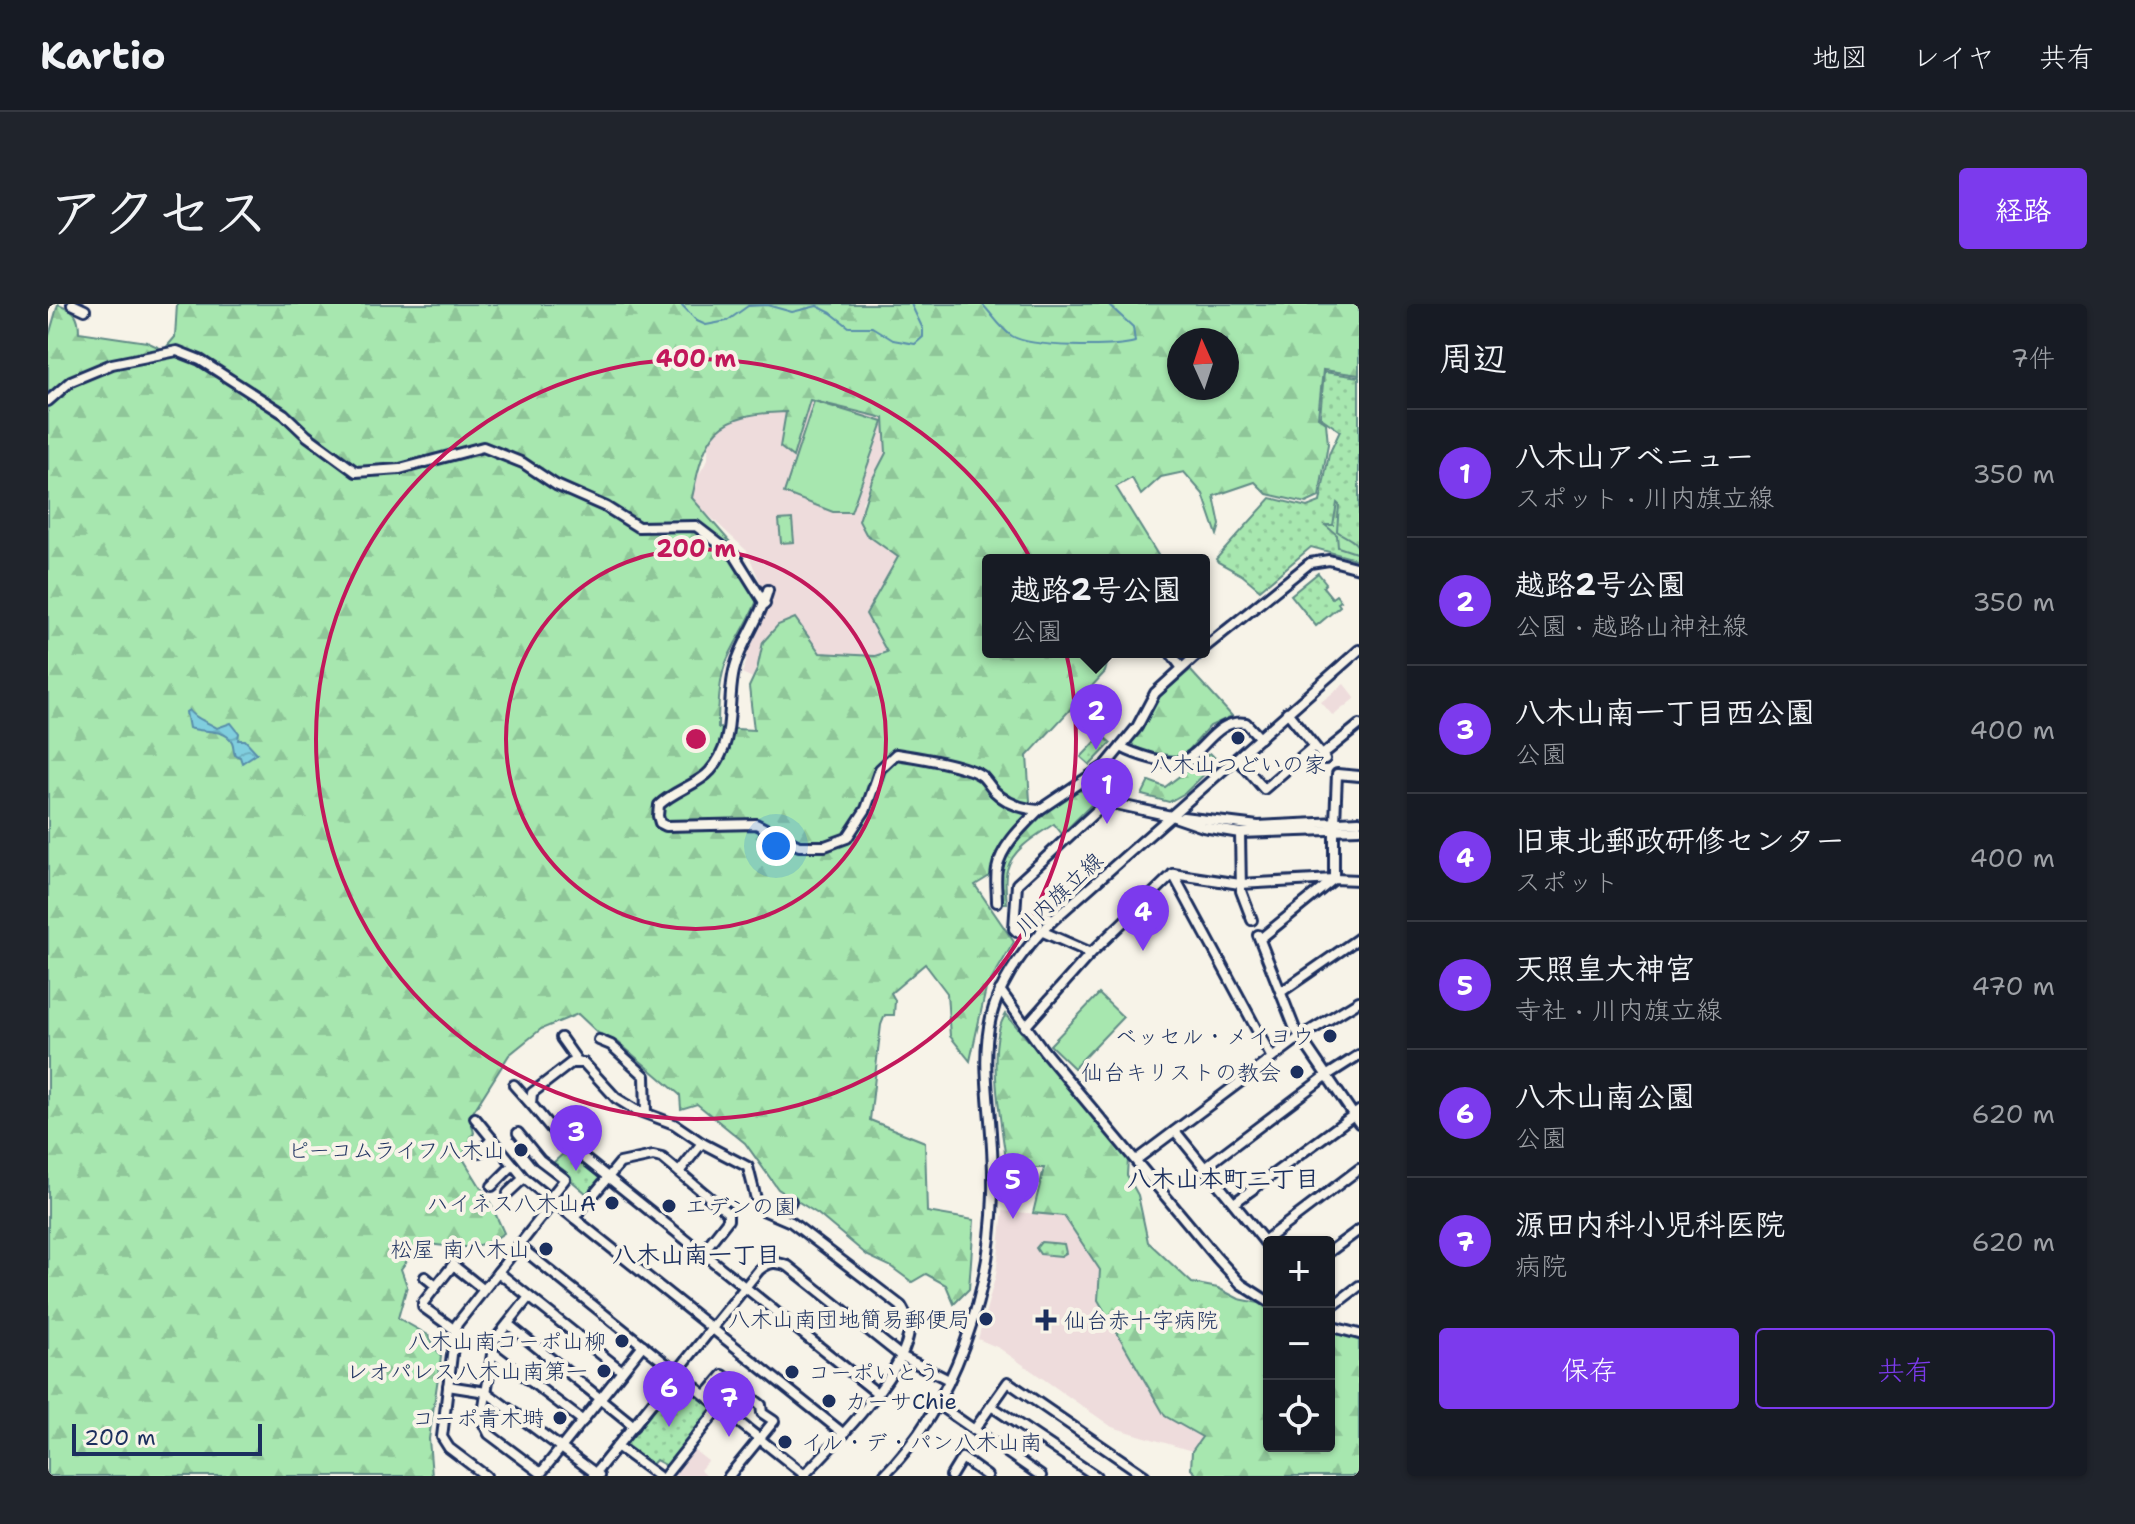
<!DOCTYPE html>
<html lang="ja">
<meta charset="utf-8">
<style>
body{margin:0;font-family:"Shantell Sans","Klee One",sans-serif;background:#20242c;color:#f1f3f6}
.controls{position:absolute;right:24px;bottom:24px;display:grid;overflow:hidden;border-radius:8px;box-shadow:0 2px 6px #0004}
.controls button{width:72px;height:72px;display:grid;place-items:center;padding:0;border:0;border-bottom:2px solid #363941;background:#171b24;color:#f1f3f6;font:40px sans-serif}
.compass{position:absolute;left:1119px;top:24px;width:72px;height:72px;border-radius:50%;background:#171b24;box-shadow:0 2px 6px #0004;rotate:357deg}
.scale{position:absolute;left:24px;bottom:20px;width:190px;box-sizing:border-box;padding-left:8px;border:4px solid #1b2f5e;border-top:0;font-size:22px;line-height:28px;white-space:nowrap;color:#1b2f5e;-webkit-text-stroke:6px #f7f3e8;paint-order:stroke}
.you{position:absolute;left:728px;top:542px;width:28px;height:28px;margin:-20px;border:6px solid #fff;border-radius:50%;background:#1a73e8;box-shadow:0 0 0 12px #1a73e833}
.badge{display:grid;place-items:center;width:52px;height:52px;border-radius:50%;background:#7c3aed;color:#fff;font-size:26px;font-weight:700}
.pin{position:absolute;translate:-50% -66px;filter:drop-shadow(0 2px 4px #0008)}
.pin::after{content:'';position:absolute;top:42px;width:28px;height:24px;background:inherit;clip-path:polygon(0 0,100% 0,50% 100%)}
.popup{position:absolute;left:934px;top:250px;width:228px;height:104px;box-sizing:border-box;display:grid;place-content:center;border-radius:8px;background:#171b24;filter:drop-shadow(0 2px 6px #0005);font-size:26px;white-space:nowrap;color:#9ea1a6}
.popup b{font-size:30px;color:#f1f3f6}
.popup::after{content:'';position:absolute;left:50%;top:100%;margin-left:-16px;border:16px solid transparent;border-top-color:#171b24}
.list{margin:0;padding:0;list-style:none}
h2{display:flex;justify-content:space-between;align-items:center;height:104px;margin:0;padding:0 32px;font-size:34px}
h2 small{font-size:26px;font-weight:400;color:#9ea1a6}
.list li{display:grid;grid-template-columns:52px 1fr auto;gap:24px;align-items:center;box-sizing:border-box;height:128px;padding:0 32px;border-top:2px solid #363941}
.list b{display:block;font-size:30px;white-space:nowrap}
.list p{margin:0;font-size:26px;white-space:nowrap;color:#9ea1a6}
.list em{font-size:26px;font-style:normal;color:#9ea1a6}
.actions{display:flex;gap:16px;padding:24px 32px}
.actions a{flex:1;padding:18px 0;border:2px solid #7c3aed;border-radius:8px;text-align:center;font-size:28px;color:#7c3aed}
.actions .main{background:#7c3aed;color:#fff}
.icon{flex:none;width:44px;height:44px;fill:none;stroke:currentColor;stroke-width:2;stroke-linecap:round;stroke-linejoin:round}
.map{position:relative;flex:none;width:1311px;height:1172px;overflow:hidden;border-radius:8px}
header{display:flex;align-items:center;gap:48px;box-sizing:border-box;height:112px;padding:0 40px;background:#171b24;border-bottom:2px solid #363941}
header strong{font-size:38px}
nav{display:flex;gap:44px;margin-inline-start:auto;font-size:28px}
.intro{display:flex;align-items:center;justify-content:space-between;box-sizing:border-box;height:192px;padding:0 48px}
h1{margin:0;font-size:56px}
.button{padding:20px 36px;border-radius:8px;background:#7c3aed;color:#fff;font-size:28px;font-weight:700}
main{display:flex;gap:48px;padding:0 48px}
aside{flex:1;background:#171b24;border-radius:8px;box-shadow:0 2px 6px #0004}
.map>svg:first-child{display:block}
.built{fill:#eedcdc}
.green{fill:url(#green-dots);stroke:#618b86;stroke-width:2}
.forest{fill:url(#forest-firs);stroke:#618b86;stroke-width:2;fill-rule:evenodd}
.pitch{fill:#a7e7af;stroke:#618b86;stroke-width:2}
.water{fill:url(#water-waves);stroke:#588eab;stroke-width:2}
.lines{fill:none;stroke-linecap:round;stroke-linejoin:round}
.stream{stroke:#588eab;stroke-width:2}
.minor-casing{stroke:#1b2f5e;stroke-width:14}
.minor{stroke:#f7f3e8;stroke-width:8}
.ring{fill:none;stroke:#c2185b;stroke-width:4}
.poi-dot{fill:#1b2f5e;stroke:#f7f3e8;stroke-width:3}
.labels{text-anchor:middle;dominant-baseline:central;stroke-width:8;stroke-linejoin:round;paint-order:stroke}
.poi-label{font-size:22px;fill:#1b2f5e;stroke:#f7f3e8;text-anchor:end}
.street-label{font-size:22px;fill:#1b2f5e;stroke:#f7f3e8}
.neighbourhood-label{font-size:24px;font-weight:bold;fill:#1b2f5e;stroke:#f7f3e8}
.centre{fill:#c2185b;stroke:#f7f3e8;stroke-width:4}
.ring-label{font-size:24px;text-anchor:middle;font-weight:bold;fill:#c2185b;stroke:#f7f3e8;stroke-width:8;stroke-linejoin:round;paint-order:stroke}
</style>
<header>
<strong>Kartio</strong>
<nav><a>地図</a><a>レイヤ</a><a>共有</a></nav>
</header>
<div class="intro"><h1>アクセス</h1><a class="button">経路</a></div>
<main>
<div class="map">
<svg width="1311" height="1172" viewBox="0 0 1311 1172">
<defs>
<pattern id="green-dots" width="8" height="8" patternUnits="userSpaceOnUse" patternTransform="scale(2)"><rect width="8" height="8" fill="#a7e7af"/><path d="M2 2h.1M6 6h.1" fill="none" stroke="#8fc699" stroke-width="1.8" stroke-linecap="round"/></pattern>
<pattern id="forest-firs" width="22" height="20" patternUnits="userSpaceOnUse" patternTransform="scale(2)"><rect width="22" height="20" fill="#a7e7af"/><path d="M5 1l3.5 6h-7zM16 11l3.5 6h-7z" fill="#8fc699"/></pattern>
<pattern id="water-waves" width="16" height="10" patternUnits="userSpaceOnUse" patternTransform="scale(2)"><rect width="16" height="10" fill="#80cede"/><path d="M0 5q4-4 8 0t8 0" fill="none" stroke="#6eb1c1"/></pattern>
</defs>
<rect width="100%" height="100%" fill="#f7f3e8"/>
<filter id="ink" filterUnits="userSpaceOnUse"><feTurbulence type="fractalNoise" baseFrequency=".0125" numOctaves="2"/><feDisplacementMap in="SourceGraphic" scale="16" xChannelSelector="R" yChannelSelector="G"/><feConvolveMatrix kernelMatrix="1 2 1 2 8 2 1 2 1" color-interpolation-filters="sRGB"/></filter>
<g filter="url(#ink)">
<g class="built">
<path d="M 766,92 L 848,109 L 844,153 L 814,198 L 827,238 L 895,248 L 883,322 L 827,352 L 733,387 L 694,369 L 699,356 L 693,352 L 719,306 L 725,286 L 715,286 L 699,247 L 639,191 L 660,155 L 661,127 L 689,105 Z"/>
<path d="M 1296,380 L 1307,394 L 1285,412 L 1273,398 Z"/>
<path d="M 955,907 L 1015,912 L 1053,967 L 1050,997 L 1154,1133 L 1144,1147 L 1064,1123 L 951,1044 L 930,1035 L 948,971 Z"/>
<path d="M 643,1144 L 660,1157 L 652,1166 L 659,1172 L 621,1172 Z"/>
</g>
<g class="green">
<path d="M 1276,68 L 1311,73 L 1311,256 L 1263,243 L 1212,286 L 1194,271 L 1170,258 L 1168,255 L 1223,194 L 1259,203 L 1272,198 L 1281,150 L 1292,127 L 1272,113 Z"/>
<path d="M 1270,269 L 1278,279 L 1275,283 L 1284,294 L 1288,291 L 1293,297 L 1290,299 L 1292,302 L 1268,322 L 1243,291 Z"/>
<path d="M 1054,431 L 1063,439 L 1042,461 L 1033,453 Z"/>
<path d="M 519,846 L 553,874 L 539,890 L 504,860 Z"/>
<path d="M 993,938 L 1016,940 L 1018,949 L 1013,952 L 992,950 L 988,944 Z"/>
<path d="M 633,1077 L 666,1104 L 619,1162 L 608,1156 L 602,1163 L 576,1143 L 629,1078 Z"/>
</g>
<g class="forest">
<path d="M 10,0 C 26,6 31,10 31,28 L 99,38 L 116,46 L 127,33 L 129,0 L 1311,0 L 1311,71 L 1275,66 L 1270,113 L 1278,119 L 1280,140 L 1271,193 L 1258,199 L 1219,190 L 1207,178 L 1166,192 L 1172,221 L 1169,231 L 1155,190 L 1136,168 L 1113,173 L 1093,191 L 1084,174 L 1068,183 L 1113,256 L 940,256 L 940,348 L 1062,348 L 1057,368 L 979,452 L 983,511 C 967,528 947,545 945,570 L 927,581 L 966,638 L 938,685 L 922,757 L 902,732 L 899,689 L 877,660 L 843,689 L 847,696 L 846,711 L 837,711 L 833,721 L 822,816 L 877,838 L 879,908 L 926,916 L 921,985 L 906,1000 L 898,981 L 878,970 L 864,978 L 842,962 L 820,952 L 770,910 L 730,885 L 697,839 L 649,800 L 633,805 L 632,791 L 570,738 L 550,729 L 530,710 L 493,725 L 461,751 L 422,813 L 426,829 L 414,853 L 443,900 L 456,929 C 430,949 403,943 372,939 L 353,965 L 359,982 L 350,1014 L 380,1031 L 393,1053 L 381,1135 L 384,1172 L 0,1172 L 0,35 ZM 1131,36 L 1179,36 L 1179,84 L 1131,84 ZM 762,96 L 836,114 L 838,149 L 824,176 L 811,217 L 818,230 L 850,253 L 818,310 L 839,348 L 827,352 L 772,349 L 747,314 L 730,321 L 715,338 L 709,366 L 701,383 L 706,426 L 670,424 C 670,406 671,379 677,361 C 687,335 705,314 712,287 L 695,253 L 644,194 C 658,126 668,110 738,108 L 732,143 L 745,153 Z"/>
<path d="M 1289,199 L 1291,201 L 1289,227 C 1299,235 1311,236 1311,250 L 1290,243 L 1289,231 L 1277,221 L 1285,221 Z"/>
<path d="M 1142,366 L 1184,412 L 1162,422 L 1140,447 L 1128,452 L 1090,447 L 1083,438 L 1093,425 L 1112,392 Z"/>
<path d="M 1162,449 L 1170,457 L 1137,489 L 1121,498 L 1094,491 L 1101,477 L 1117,483 Z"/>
<path d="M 1057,481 L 1062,490 L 1043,501 L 1014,530 L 1006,520 C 989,531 964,545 959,566 C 956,575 958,589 959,599 L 955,599 C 954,586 951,573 954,561 C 961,531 1004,503 1028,486 L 1045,488 Z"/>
<path d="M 958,710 L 1080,855 L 1079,871 L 1090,891 L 1100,938 L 1144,979 L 1170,984 L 1191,995 L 1221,1001 L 1221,1142 L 1281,1142 L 1281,1025 L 1311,1032 L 1311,1172 L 1150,1172 L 1143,1165 L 1144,1147 L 1154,1133 L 1117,1112 L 1050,996 L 1052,966 L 1016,912 L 985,909 L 996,864 L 959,864 C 955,826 936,741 958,710 Z"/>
</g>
<g class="pitch">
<path d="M 766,97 L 835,118 L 803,208 L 785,208 L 736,189 Z"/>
<path d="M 744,215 L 746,238 L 733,239 L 731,216 Z"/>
<path d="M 1051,690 L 1075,713 L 1026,764 L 1002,741 Z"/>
</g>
<path class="water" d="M 141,406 C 147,415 160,418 169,424 L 183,419 L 191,429 L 190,436 L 197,436 L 209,449 L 194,459 L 192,453 L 187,451 C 185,447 186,442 184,438 C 177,424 155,429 141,424 L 138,408 Z"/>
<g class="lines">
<g class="stream">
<path d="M 633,0 L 649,17 L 658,21 L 679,17 L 700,2 L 719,1 L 744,8 L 769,2 L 783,9 L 801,23 L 824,23 L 845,36 L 867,40 L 875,33 L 875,25 L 863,0"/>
<path d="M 934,0 C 944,10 952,24 964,32 C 984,44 1064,44 1087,38 L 1085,23 L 1060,0"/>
</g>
<defs>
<g id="minor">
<path d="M 24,0 L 37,6"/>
<path d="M 0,97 L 23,77 L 64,60 L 129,47 L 152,56 L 236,110 L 259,132 L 308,168 L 352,165 L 435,143 L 475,159 L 508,181 L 558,203 L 590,223 L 648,222 L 687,252 L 717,300"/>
<path d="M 720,286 C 712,317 690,342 685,372 C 679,406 687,439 662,467 C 651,480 625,487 611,501 L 610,512 L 612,519 L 618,522 L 708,520 L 751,542 L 777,542 L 799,534 L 818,505 L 832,465 L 848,450 C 868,453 919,461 934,472 C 938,476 942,482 946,487 C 958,499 974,505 991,506 L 1058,461 L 1089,423 L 1107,389 L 1152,348"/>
<path d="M 1156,344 L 1262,259 L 1281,256 L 1311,264"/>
<path d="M 1122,348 L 1133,363"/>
<path d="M 1239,408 L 1277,455"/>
<path d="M 1073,443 C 1086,450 1120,462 1134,457 C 1157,449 1167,414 1198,419 L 1212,434"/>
<path d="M 1274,451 L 1311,421"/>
<path d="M 1189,454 L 1216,485 L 1266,442"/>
<path d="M 1135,513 L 1210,522 L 1311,517"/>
<path d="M 1287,518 L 1289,470 L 1311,472"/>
<path d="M 1192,529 L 1193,587 L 1204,616"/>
<path d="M 1125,570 L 1224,754"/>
<path d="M 949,598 C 949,587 947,575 949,565 C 953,542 975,522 991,506"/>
<path d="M 1004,617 L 993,607 L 969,628 L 966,625 L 969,580 L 1056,500 L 1063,499 L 1123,512 L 1155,523 L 1192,529 L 1311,525"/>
<path d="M 993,627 L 1043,649"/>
<path d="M 1210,631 L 1247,725 L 1311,819"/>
<path d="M 1212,635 L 1286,575 L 1286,525"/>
<path d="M 952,686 L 996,747 L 1169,954 L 1193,980 L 1221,998"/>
<path d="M 1233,688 L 1311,634"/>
<path d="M 977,723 L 1043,649 L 1125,570 L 1192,580 L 1286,575 L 1311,576"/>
<path d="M 513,734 L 530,758"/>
<path d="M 551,736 L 563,741 L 597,772 L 598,809"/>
<path d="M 466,781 L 482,799"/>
<path d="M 427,814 L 476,874 L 796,1130"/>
<path d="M 1127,827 L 1221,943"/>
<path d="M 470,829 L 492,856 L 517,875 L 502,894"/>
<path d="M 432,848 L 444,835"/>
<path d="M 1088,856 L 1252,733 L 1311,697"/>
<path d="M 1156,864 L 1278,772 L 1311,751"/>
<path d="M 631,868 L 654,839"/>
<path d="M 444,882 L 465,861"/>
<path d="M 460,889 L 476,874"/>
<path d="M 1186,899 L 1311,807"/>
<path d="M 733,913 L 743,897"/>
<path d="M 526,914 L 572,859 L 605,852 L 614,854 L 680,909 L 680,916 L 654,949"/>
<path d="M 1216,937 L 1311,865"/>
<path d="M 471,942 L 758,1172"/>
<path d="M 1281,948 L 1311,926"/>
<path d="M 450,968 L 574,1067"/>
<path d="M 377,973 L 388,982"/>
<path d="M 481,993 L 446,1037 L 434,1116 L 441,1130 L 493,1169 L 595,1041"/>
<path d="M 1281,1005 L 1311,982"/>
<path d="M 460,1020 L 586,1122"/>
<path d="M 1281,1022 L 1311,1030"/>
<path d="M 407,1026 L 375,1003 L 375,999 L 405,961 L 435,985"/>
<path d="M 444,1048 L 535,1117"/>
<path d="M 400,1082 L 438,1088 L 551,1172"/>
<path d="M 658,1091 L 675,1071 L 713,1101 L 714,1109 L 726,1117 L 681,1172"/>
<path d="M 889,1100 L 993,1172"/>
<path d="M 943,1102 L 1048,1172"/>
<path d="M 926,1126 L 960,1078 L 1097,1172"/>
<path d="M 569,1142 L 610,1172"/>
<path d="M 438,1172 L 401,1144 L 394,1133 L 407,1026 L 409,1020 L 506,897"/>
<path d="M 545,1172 L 711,966 C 721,958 728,957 740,962 L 853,1052 L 901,1076"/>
<path d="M 617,1172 L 672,1103"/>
<path d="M 755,1172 C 784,1142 860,1067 861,1025 C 861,1016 857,1009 853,1002 L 743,918 L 715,906 L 709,899 L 700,863 L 654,839 L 626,820 L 586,805 L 568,794 L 536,759 L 523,759 L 484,789 L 483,800 L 511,834 L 829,1089"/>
<path d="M 835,1172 C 907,1100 943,989 945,889 C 948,772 905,714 1004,617 L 1311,346"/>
<path d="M 903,1172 L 914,1154 L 939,1172"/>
</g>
</defs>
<use href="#minor" class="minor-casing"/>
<use href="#minor" class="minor"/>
</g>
</g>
<g class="ring">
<circle cx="648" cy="435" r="190"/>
<circle cx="648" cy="435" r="380"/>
</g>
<g class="poi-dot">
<circle cx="1190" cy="434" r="8"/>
<circle cx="1282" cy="732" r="8"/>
<circle cx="1249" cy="768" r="8"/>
<circle cx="473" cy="846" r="8"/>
<circle cx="564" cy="899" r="8"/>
<circle cx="621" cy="902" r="8"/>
<circle cx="498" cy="945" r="8"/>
<circle cx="938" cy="1015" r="8"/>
<path d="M994 1004h8v8h8v8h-8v8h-8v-8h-8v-8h8z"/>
<circle cx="574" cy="1037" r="8"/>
<circle cx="556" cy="1067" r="8"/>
<circle cx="744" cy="1068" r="8"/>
<circle cx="781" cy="1097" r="8"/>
<circle cx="512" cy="1114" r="8"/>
<circle cx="737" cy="1138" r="8"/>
</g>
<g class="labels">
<g class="poi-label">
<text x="1190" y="460" text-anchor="middle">八木山つどいの家</text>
<text x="1266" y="732">ベッセル・メイヨウ</text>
<text x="1233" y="768">仙台キリストの教会</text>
<text x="457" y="846">ピーコムライフ八木山</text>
<text x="548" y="899">ハイネス八木山A</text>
<text x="637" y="902" text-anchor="start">エデンの園</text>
<text x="482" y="945">松屋 南八木山</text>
<text x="922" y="1015">八木山南団地簡易郵便局</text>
<text x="1016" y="1016" text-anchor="start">仙台赤十字病院</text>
<text x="558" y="1037">八木山南コーポ山柳</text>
<text x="540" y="1067">レオパレス八木山南第一</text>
<text x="760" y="1068" text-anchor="start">コーポいとう</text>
<text x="797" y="1097" text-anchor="start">カーサChie</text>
<text x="496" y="1114">コーポ青木塒</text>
<text x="753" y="1138" text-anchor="start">イル・デ・パン八木山南</text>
</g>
<g class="street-label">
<text transform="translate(1011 590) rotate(-43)">川内旗立線</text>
</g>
<g class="neighbourhood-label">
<text x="1175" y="875">八木山本町二丁目</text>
<text x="648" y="951">八木山南一丁目</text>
</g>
</g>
<circle cx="648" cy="435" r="12" class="centre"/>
<g class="ring-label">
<text x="648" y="63">400 m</text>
<text x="648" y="253">200 m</text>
</g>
</svg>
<div class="controls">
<button>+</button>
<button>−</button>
<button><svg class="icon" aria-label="locate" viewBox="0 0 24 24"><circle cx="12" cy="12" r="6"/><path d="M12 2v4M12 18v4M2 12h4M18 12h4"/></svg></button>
</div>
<svg class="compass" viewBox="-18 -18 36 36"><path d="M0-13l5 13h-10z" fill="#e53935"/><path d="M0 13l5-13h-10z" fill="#9ea1a6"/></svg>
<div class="scale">200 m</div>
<div class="you"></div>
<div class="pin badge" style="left:1059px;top:520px">1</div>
<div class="pin badge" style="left:1048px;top:446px">2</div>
<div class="popup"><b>越路2号公園</b>公園</div>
<div class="pin badge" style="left:528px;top:867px">3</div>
<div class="pin badge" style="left:1095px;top:647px">4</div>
<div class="pin badge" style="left:965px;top:915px">5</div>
<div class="pin badge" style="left:621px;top:1123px">6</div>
<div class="pin badge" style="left:681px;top:1133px">7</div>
</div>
<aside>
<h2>周辺<small>7件</small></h2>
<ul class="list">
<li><span class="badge">1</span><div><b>八木山アベニュー</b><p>スポット · 川内旗立線</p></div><em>350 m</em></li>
<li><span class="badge">2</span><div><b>越路2号公園</b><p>公園 · 越路山神社線</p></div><em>350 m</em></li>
<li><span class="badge">3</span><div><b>八木山南一丁目西公園</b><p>公園</p></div><em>400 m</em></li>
<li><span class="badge">4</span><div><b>旧東北郵政研修センター</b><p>スポット</p></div><em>400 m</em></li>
<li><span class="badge">5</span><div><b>天照皇大神宮</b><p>寺社 · 川内旗立線</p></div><em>470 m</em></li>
<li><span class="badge">6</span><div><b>八木山南公園</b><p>公園</p></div><em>620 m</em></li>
<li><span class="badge">7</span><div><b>源田内科小児科医院</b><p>病院</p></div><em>620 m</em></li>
</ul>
<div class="actions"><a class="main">保存</a><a>共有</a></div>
</aside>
</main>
